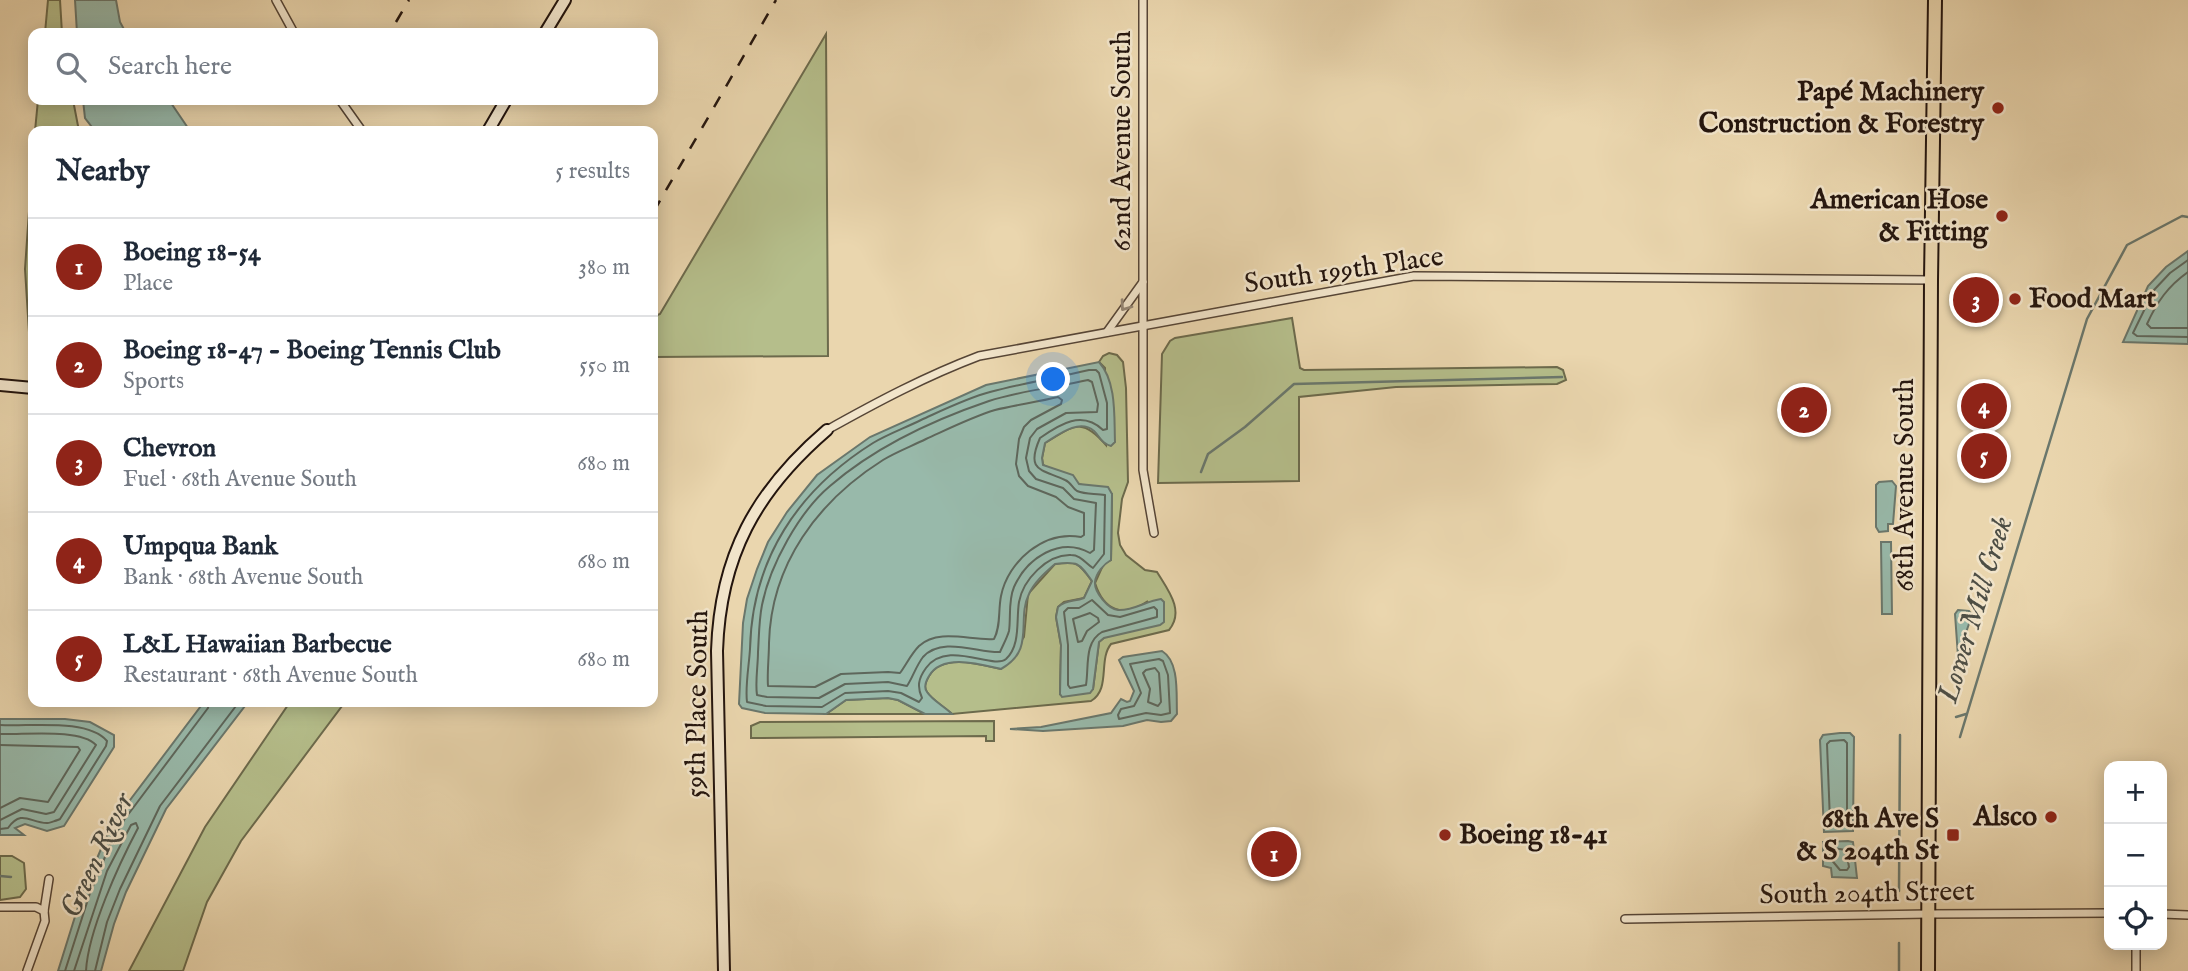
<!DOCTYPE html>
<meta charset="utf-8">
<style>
body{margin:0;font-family:"IM FELL English",serif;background:#f2f2f3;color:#1f2937}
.controls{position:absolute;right:21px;bottom:21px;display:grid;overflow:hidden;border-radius:14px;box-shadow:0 4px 18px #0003}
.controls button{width:63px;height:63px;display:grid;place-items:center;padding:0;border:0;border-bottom:2px solid #e0e1e3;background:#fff;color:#1f2937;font:35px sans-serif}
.you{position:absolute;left:1054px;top:380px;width:24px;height:24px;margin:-18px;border:5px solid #fff;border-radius:50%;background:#1a73e8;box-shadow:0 0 0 10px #1a73e833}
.badge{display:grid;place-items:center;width:46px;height:46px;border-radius:50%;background:#8f2418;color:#fff;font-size:23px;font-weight:700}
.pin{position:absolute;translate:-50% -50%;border:4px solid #fff;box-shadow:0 2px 7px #0006}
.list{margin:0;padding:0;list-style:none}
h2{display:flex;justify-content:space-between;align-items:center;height:91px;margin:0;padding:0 28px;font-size:30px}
h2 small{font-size:23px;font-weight:400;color:#747a83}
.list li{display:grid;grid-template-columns:46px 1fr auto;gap:21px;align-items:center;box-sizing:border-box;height:98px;padding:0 28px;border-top:2px solid #e0e1e3}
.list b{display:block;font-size:26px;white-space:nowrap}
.list p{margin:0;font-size:23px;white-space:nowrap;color:#747a83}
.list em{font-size:23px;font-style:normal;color:#747a83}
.icon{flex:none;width:38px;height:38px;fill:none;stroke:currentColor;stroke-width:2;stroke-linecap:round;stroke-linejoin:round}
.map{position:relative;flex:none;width:2188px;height:971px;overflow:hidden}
.search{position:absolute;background:#fff;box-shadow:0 4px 18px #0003;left:28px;top:28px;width:630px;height:77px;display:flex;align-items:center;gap:18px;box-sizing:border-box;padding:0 24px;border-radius:14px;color:#747a83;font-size:26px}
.panel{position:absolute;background:#fff;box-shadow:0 4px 18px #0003;left:28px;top:126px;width:630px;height:581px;border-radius:14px}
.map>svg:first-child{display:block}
.green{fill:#b5be8b;stroke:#6c6a4c;stroke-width:2}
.water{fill:#98b9aa;stroke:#6a776c;stroke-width:2}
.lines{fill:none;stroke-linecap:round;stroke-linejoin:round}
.shore{stroke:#5e675c;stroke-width:2}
.stream{stroke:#6a776c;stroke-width:2.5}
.street-casing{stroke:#564536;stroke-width:10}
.secondary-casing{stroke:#24150e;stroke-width:14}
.primary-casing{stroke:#24150e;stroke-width:16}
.street{stroke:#f1e4ca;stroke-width:7}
.secondary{stroke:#f1e4ca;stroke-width:10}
.primary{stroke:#ead6ae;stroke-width:12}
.rail{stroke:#24150e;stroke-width:2.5;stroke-dasharray:12 12;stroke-linecap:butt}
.oneway{stroke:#958775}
.poi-dot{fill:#8f2418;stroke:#f1e4ca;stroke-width:2.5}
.labels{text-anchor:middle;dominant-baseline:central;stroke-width:5;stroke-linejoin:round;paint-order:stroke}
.poi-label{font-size:28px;font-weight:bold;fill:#24150e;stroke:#f1e4ca;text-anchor:end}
.street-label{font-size:28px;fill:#24150e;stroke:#f1e4ca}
.water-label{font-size:30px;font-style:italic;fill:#4d4e45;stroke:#f1e4ca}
</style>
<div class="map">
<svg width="2188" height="971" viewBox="0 0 2188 971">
<rect width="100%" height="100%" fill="#ead6ae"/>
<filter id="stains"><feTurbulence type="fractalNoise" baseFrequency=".00286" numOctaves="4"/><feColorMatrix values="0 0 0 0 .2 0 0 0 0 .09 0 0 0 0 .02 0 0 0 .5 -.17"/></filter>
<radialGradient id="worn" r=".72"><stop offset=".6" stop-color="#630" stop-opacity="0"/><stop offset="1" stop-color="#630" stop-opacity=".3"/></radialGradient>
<g class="green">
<path d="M 48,0 L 60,0 L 62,33 L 45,33 Z"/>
<path d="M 826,34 L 828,356 L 653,357 L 653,317 L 660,314 Z"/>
<path d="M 38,100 L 73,100 L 79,131 L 35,131 Z"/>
<path d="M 33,154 L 33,343 L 29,332 L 25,269 Z"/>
<path d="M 1292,318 L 1300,368 L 1304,370 L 1557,367 L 1563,370 L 1566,380 L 1557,384 L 1396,387 L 1299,397 L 1299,481 L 1158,483 L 1162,354 L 1170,341 L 1175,338 Z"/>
<path d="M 1109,353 L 1117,355 L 1123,362 L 1126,388 L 1128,482 L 1122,499 L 1118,533 L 1120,545 L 1126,555 L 1145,570 L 1157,572 C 1168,590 1185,611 1169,630 L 1111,644 C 1098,660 1111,689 1091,701 L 952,714 C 945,707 932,700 927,692 C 923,687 926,681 929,676 C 942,653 979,664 1001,669 L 1024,637 L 1028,594 L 1055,564 C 1078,561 1079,563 1092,581 L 1084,598 L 1064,602 L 1058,607 L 1056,617 L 1061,645 L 1060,694 L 1093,689 L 1099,642 L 1148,601 C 1123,618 1104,611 1095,583 L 1104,563 L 1111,560 L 1112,494 L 1079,484 L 1043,465 L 1042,458 L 1045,443 C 1074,426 1081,416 1106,445 L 1105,368 L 1099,362 L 1103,356 Z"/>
<path d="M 888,698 L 898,700 L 925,714 L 826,714 L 846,700 Z"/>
<path d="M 290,702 L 345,702 L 241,841 L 207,902 L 183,971 L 129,971 L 205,827 Z"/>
<path d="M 994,721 L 994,741 L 986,741 L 986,736 L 751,738 L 751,726 L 760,722 Z"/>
<path d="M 0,856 L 12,856 L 24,863 L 26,889 L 20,897 L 0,900 Z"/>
</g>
<g class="water">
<path d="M 75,0 L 116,0 L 120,22 L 126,33 L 77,33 Z"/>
<path d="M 83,100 L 169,100 L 190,131 L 95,131 L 85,118 Z"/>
<path d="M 2188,251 L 2188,344 L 2123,342 L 2148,286 L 2166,267 Z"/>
<path d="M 1099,362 C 1117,382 1114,418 1115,442 L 1111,446 C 1102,444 1100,437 1094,431 C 1079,418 1058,435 1045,443 L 1042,458 L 1043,465 L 1073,475 L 1079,484 L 1108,487 L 1112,494 L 1111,560 C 1104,564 1096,573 1095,582 C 1094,592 1108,609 1118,610 C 1133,611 1146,601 1161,599 L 1164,602 L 1164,622 L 1160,625 L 1104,638 L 1099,642 L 1093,689 L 1090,693 L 1062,697 L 1060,694 L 1061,645 L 1056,617 L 1058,607 C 1067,599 1074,602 1084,598 L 1092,581 C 1079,563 1078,561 1055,564 C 1046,572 1034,582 1029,594 C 1016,620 1036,650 1001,669 C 980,664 942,653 929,676 C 926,681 923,687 927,692 C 932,700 945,707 952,714 L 925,714 L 898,700 L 888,698 L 846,700 L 826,714 L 765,713 L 742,708 L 739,704 L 743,623 L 747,599 L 757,569 L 768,542 L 787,512 L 817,475 L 870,437 L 986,385 Z"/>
<path d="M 1892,481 L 1896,486 L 1893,524 L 1888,524 L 1888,531 L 1879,532 L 1876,527 L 1876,485 L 1879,482 Z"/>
<path d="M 1881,542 L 1891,542 L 1892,614 L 1882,614 Z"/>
<path d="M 1958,610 L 1969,611 L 1972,615 L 1958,656 L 1955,614 Z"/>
<path d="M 1162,651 C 1180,662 1176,695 1177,714 L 1171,721 L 1161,722 L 1147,720 L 1123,726 L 1043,731 L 1010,729 L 1041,727 L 1111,713 L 1121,699 L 1127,702 L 1130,701 L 1134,691 L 1119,660 L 1123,657 Z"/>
<path d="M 204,702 L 248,702 L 166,809 L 126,892 L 114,924 L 101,971 L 58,971 L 83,891 L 104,842 L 118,816 Z"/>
<path d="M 0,719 L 65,719 L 90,722 L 114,735 L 114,747 L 64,826 L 47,831 L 25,824 L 15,828 L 24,835 L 0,835 Z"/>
<path d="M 1840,733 L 1850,733 L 1854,737 L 1853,831 L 1824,832 L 1820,740 L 1823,735 Z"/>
<path d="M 1848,841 L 1853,842 L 1857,878 L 1832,877 L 1831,868 L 1823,866 L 1823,842 Z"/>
</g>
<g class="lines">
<g class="shore">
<path d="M 2188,260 L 2170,273 L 2154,290 L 2133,333 L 2137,336 L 2188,337"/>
<path d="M 2188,272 C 2168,286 2157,302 2147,324 L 2151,328 L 2188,328"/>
<path d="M 1089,370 L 1096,370 L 1099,373 L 1107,403 L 1107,429 L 1103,430 C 1082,410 1060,424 1040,438 C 1025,472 1042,469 1065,480 C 1071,482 1072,488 1077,491 C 1086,495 1096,493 1105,495 L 1104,554 L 1093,568 C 1085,563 1081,555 1071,555 C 1047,554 1023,580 1019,602 C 1016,620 1021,645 1006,659 C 993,670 947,639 926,668 C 918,679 917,687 922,698 L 919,702 L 901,693 L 888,691 L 845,693 L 822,707 L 766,706 L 747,702 C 745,686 749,666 750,649 C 752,559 798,490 873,443 C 888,434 905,428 921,420 C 943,410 967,398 990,392 C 1023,383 1056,378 1089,370 Z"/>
<path d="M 1088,380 L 1092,382 L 1098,404 L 1097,412 L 1066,413 L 1037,429 L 1030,438 L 1026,458 L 1029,471 L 1036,479 L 1063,488 L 1074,499 L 1096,503 L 1094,550 L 1090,553 C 1060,536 1027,558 1014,587 C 1008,601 1011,617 1009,631 C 1007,638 1003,645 1000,652 C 978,653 942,636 923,657 C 916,666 913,677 907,686 L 888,682 L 845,684 L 819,698 L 767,697 L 757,695 C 755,682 758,666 758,652 C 759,636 759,620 762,605 C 770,565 799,512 830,486 C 875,447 933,420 989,401 C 1020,391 1056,387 1088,380 Z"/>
<path d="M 1058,397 L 1062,400 L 1061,404 L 1031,420 L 1024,427 L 1019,439 L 1016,464 L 1019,476 L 1028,486 L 1056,497 L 1068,507 L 1084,513 L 1084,535 L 1081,537 C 1044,530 1008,561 1001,596 C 998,611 1001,626 994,639 C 971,641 939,628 919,646 C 911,654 906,665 900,673 L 888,672 L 841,674 L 815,687 L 768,686 C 767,673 769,657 769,643 C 771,564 818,501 883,460 C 896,452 912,446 926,439 C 948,429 972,417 995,410 C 1016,405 1037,402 1058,397 Z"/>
<path d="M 1092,600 L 1108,615 L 1120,617 L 1154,607 L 1157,610 L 1157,617 L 1102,632 C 1084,642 1089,667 1086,685 L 1070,688 L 1068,685 L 1068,645 L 1064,612 L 1068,608 L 1079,608 Z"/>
<path d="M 1090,613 L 1098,618 L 1099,622 L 1087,631 L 1082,641 L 1078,642 L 1073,619 Z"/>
<path d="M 1159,659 L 1163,661 L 1168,675 L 1170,713 L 1161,715 L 1146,713 L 1119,719 L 1118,715 L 1121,709 L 1134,706 L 1141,693 L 1130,664 Z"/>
<path d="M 1155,668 L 1159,673 L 1161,702 L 1158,706 L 1148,702 L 1150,689 L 1143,673 L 1146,670 Z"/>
<path d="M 0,725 C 29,727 87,718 107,741 L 106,746 L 60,819 C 58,820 49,823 48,823 C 31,824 22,808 8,828 L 0,829"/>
<path d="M 0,734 C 24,735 80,728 96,745 L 54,812 L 46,814 L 22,809 L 0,820"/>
<path d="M 1844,740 L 1847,743 L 1847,821 L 1844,824 L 1833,825 L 1830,821 L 1827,744 L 1830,741 Z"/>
<path d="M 0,745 L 78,747 L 80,750 L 48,802 L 20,798 L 0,808"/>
<path d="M 1833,848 L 1846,850 L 1849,867 L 1847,870 L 1840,870 L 1830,858 L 1830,851 Z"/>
<path d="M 65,971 L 90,893 L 110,845 L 124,820 L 208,708 L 209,702"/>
<path d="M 74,971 L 107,871 L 131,825 L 136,823 L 138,828 C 119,864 88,931 86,971"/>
<path d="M 95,971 L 107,922 L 120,889 L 160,806 L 239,702"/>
</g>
<g class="stream">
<path d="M 1201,472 L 1208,454 L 1245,427 L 1294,384 L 1562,377"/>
<path d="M 1956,717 L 1966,714"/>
<path d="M 1960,737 L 2087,319 L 2127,245 L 2182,216 L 2188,217"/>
<path d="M 0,876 L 11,877"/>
<path d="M 1899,891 L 1900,735"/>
<path d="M 1899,971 L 1899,943"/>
</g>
<defs>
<g id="street">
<path d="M 276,0 L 294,33"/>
<path d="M 1143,0 L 1143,470 L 1154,533"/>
<path d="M 340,100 L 362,131"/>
<path d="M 1107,332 L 1143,282"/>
<path d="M 827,430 C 877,402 926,376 979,356 L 1414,276 L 1931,280"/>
<path d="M 0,907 L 36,907 L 44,911"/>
<path d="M 2162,914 L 2188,915"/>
<path d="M 1625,919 L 1928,914 L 2109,913"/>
<path d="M 27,971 L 45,921 L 44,911 L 49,879"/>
<path d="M 2136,971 L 2136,945"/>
</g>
<g id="secondary">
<path d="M 545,33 L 565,0"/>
<path d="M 488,131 L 506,100"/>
<path d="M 0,385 L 33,388"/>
<path d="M 724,971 L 717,651 C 720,556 756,491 827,430"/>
</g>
<path id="primary" d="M 1928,971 L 1931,280 L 1935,0"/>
</defs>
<use href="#street" class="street-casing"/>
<use href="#secondary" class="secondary-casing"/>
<use href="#primary" class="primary-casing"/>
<use href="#street" class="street"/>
<use href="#secondary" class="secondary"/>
<use href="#primary" class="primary"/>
<g class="rail">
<path d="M 396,22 L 409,0"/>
<path d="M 654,211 L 776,0"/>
</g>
</g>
<defs><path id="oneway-chevron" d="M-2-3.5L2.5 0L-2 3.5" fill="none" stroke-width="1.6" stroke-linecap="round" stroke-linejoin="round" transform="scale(1.75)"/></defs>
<use class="oneway" href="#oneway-chevron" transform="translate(1125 306) rotate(126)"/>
<g class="poi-dot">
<circle cx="1998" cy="108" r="7"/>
<circle cx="2002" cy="216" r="7"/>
<circle cx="2015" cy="299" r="7"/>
<circle cx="2051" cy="817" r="7"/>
<circle cx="1445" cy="835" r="7"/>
<rect x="1946" y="828" width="14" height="14" rx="3.5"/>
</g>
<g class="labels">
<g class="poi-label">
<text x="1984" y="92">Papé Machinery<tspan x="1984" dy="32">Construction &amp; Forestry</tspan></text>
<text x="1988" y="200">American Hose<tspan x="1988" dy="32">&amp; Fitting</tspan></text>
<text x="2029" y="299" text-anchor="start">Food Mart</text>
<text x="2037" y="817">Alsco</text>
<text x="1939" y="819">68th Ave S<tspan x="1939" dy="32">&amp; S 204th St</tspan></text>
<text x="1459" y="835" text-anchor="start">Boeing 18-41</text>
</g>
<g class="street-label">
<text transform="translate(1122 141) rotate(-90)">62nd Avenue South</text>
<text transform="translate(1344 271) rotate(-8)">South 199th Place</text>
<text transform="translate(1905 485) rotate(-90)">68th Avenue South</text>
<text transform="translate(698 704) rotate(-89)">59th Place South</text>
<text transform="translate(1867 894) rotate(-1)">South 204th Street</text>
</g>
<g class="water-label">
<text transform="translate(1976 610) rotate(-73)">Lower Mill Creek</text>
<text transform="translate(98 856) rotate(-65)">Green River</text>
</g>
</g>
<rect width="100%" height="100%" filter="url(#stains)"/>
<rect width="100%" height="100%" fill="url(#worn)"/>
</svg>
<div class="controls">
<button>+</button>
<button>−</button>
<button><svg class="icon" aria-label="locate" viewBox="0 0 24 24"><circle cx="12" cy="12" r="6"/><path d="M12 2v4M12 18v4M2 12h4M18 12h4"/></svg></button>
</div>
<div class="you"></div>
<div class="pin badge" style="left:1274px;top:854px">1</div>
<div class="pin badge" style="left:1804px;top:410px">2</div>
<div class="pin badge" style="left:1976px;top:300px">3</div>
<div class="pin badge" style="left:1984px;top:406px">4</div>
<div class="pin badge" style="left:1984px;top:456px">5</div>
<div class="search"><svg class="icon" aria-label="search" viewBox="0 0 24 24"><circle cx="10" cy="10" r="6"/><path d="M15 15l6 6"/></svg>Search here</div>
<section class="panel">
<h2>Nearby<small>5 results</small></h2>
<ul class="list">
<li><span class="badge">1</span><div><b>Boeing 18-54</b><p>Place</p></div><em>380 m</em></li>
<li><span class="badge">2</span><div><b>Boeing 18-47 - Boeing Tennis Club</b><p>Sports</p></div><em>550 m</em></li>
<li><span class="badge">3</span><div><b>Chevron</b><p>Fuel · 68th Avenue South</p></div><em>680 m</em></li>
<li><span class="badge">4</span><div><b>Umpqua Bank</b><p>Bank · 68th Avenue South</p></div><em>680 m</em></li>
<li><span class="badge">5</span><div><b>L&amp;L Hawaiian Barbecue</b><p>Restaurant · 68th Avenue South</p></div><em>680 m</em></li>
</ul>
</section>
</div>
